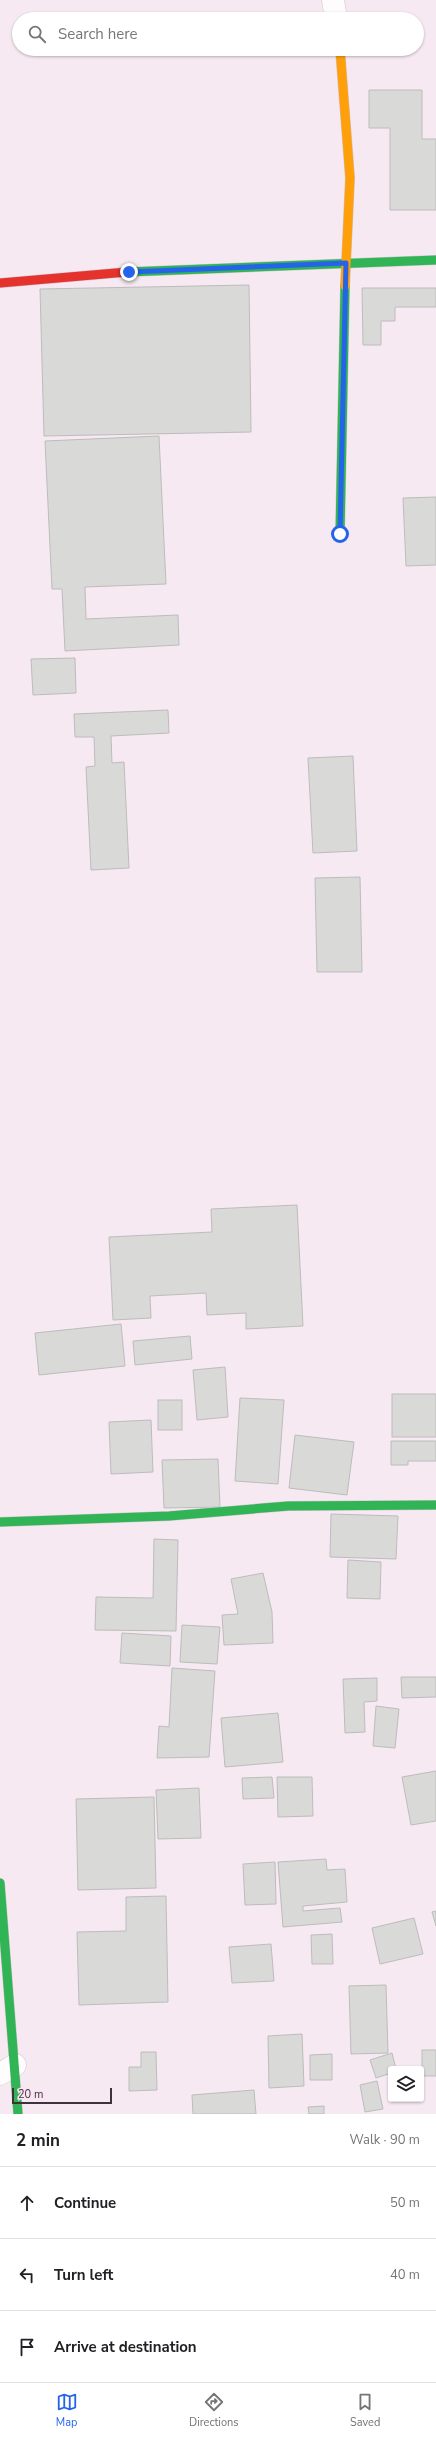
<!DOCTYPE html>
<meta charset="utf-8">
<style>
body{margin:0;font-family:"Nunito Sans",sans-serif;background:#f2f2f2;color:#202124}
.controls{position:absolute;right:12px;bottom:12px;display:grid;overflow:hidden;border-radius:4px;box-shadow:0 1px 3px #0004}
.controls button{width:36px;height:36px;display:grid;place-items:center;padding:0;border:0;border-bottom:1px solid #e0e0e0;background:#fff;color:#202124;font:20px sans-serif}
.scale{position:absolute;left:12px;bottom:10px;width:100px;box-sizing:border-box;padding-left:4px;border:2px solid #3f333b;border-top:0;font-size:11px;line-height:14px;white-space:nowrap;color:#3f333b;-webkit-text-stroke:3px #fce3f4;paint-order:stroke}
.stop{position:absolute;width:12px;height:12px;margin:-9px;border:3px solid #2563eb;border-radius:50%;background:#fff}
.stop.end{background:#2563eb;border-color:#fff;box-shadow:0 1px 4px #0008}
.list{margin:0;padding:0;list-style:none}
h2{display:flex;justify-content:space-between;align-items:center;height:52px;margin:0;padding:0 16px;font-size:17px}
h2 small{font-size:13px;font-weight:400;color:#757577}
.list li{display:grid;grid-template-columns:26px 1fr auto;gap:12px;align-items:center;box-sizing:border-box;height:72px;padding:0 16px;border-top:1px solid #e0e0e0}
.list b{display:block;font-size:15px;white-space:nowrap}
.list em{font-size:13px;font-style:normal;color:#757577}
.icon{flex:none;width:22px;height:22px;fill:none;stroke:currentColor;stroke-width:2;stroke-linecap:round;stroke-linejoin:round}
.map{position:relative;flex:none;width:436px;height:2114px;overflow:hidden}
.search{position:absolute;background:#fff;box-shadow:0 1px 3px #0004;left:12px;right:12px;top:12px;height:44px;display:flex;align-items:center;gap:10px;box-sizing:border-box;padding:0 14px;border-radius:22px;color:#757577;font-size:15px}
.sheet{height:268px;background:#fff}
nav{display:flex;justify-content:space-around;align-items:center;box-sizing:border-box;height:56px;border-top:1px solid #e0e0e0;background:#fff;font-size:11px;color:#757577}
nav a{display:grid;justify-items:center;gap:2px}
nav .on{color:#2563eb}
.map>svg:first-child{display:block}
.building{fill:#d9d9d8;stroke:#bdbcbc}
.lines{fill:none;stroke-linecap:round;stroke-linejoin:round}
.street-casing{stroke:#d0c5cc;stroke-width:23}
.fast-casing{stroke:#d0c5cc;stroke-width:10}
.slow-casing{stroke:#d0c5cc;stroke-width:10}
.jam-casing{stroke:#d0c5cc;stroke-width:10}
.street{stroke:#fefcfd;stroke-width:22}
.fast{stroke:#30b455;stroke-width:9}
.slow{stroke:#ff9f0a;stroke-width:9}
.jam{stroke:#e5322d;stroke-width:9}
.route{stroke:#2563eb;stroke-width:5}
</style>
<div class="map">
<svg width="436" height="2114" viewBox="0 0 436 2114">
<rect width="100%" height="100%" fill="#f6e9f2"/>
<g class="building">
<path d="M 369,90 L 422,90 L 422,139 L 436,139 L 436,210 L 390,210 L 390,128 L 369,128 Z"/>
<path d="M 249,285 L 251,432 L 44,436 L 40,289 Z"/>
<path d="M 362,288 L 436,288 L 436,307 L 395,307 L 395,321 L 381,321 L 381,345 L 363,345 Z"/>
<path d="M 159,436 L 166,584 L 85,587 L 86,619 L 178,615 L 179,645 L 65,651 L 62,589 L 52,589 L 45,441 Z"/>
<path d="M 436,497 L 436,565 L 406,566 L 403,498 Z"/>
<path d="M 75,658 L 76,693 L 33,695 L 31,659 Z"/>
<path d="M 168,710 L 169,733 L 111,736 L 112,763 L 124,762 L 129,868 L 91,870 L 86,767 L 95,766 L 94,737 L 75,737 L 74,714 Z"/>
<path d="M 353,756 L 357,851 L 313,853 L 308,758 Z"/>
<path d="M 360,877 L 362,972 L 317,972 L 315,878 Z"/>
<path d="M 297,1205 L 303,1326 L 246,1329 L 246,1313 L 207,1315 L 206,1293 L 150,1296 L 151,1318 L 113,1320 L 109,1237 L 212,1232 L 211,1209 Z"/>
<path d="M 121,1324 L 125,1366 L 39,1375 L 35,1333 Z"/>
<path d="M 190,1336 L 192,1359 L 135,1365 L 133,1341 Z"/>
<path d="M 225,1367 L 228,1417 L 197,1420 L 193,1370 Z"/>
<rect x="392" y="1394" width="44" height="43"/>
<path d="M 240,1398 L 284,1400 L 278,1484 L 235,1481 Z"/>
<rect x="158" y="1400" width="24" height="30"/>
<path d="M 151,1420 L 153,1472 L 111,1474 L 109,1422 Z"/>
<path d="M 295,1435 L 354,1442 L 347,1495 L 289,1488 Z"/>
<path d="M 391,1441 L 436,1441 L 436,1461 L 408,1461 L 408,1465 L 391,1465 Z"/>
<path d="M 218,1459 L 220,1507 L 164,1508 L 162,1460 Z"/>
<path d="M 331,1514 L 398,1516 L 396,1559 L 330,1557 Z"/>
<path d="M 154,1539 L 178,1540 L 176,1631 L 95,1630 L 96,1597 L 153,1598 Z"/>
<path d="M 348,1560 L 381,1562 L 380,1599 L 347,1598 Z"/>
<path d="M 263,1573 L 272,1612 L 273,1643 L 224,1645 L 222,1615 L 238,1614 L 231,1579 Z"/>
<path d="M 182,1625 L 220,1627 L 217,1664 L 180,1662 Z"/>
<path d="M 122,1633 L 171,1636 L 170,1666 L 120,1663 Z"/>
<path d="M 172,1668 L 215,1671 L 209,1757 L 157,1758 L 159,1726 L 169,1727 Z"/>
<path d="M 401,1677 L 436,1677 L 436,1697 L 402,1698 Z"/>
<path d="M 377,1678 L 377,1701 L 364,1702 L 365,1732 L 345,1733 L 343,1679 Z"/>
<path d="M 376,1706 L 399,1709 L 395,1748 L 373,1746 Z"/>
<path d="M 278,1713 L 283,1762 L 225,1767 L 221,1718 Z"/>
<path d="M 436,1771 L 436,1821 L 411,1825 L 402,1777 Z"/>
<path d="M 272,1777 L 274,1798 L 243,1799 L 242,1778 Z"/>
<path d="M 277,1777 L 312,1777 L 313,1816 L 278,1817 Z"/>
<path d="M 199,1788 L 201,1838 L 158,1839 L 156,1790 Z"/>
<path d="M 154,1797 L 156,1888 L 78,1890 L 76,1799 Z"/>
<path d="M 326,1859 L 327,1870 L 345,1869 L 347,1902 L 303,1906 L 303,1911 L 340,1908 L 342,1922 L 283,1927 L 278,1862 Z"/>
<path d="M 275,1862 L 276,1904 L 245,1905 L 243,1864 Z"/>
<path d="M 166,1896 L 168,2002 L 79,2005 L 77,1932 L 126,1931 L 126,1897 Z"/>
<path d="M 436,1911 L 436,1926 L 432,1912 Z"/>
<path d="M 414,1918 L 423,1954 L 380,1964 L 372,1928 Z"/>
<path d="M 332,1934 L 333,1964 L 312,1964 L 311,1935 Z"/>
<path d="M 271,1944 L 274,1981 L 232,1983 L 229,1947 Z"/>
<path d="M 386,1985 L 388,2053 L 351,2054 L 349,1986 Z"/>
<path d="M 302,2034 L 304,2086 L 269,2088 L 268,2036 Z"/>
<rect x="422" y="2050" width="14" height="26"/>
<path d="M 141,2052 L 156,2052 L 157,2090 L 129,2091 L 129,2067 L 141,2067 Z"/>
<path d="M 392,2053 L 396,2069 L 391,2069 L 391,2073 L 376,2078 L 370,2060 Z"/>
<path d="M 332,2054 L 332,2080 L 310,2080 L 310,2055 Z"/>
<path d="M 377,2081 L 383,2109 L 365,2112 L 360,2085 Z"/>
<path d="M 254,2090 L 256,2114 L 193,2114 L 192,2095 Z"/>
<path d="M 324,2106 L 324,2114 L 309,2114 L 308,2107 Z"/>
</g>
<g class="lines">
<defs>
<g id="street">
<path d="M 333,0 L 336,19"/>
<path d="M 0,2074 L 15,2065"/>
</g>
<g id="fast">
<path d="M 127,272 L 436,260"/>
<path d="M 340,534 L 345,286"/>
<path d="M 0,1522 L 169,1516 L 288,1506 L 436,1505"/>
<path d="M 0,1883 L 18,2114"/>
</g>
<path id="slow" d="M 340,49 L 350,178 L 345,286"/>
<path id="jam" d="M 0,283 L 127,272"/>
</defs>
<use href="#street" class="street-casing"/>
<use href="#fast" class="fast-casing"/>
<use href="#slow" class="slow-casing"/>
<use href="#jam" class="jam-casing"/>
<use href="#street" class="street"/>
<use href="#fast" class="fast"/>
<use href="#slow" class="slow"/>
<use href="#jam" class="jam"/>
</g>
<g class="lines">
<path class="route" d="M 129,272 L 346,263 L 340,534"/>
</g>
</svg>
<div class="controls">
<button><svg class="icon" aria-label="layers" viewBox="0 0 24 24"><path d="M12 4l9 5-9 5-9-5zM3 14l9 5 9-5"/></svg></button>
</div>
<div class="scale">20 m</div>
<div class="stop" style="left:340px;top:534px"></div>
<div class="stop end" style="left:129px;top:272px"></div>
<div class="search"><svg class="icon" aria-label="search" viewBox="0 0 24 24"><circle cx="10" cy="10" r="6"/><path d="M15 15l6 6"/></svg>Search here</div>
</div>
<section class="sheet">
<h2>2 min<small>Walk · 90 m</small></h2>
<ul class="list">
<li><svg class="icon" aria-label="ahead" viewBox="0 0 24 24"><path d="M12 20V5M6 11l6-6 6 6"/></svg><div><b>Continue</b></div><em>50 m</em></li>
<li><svg class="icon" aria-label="left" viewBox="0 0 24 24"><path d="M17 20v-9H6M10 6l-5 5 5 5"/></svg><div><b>Turn left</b></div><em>40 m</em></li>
<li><svg class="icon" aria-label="arrive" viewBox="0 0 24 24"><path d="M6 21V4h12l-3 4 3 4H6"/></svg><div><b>Arrive at destination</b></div></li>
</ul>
</section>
<nav>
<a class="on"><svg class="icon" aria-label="map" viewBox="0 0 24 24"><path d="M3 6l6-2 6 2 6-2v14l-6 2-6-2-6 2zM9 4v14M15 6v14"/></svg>Map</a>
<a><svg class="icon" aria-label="directions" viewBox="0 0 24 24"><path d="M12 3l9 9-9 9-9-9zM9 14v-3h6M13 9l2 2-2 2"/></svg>Directions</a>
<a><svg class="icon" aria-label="saved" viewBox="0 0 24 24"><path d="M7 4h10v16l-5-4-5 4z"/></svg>Saved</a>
</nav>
